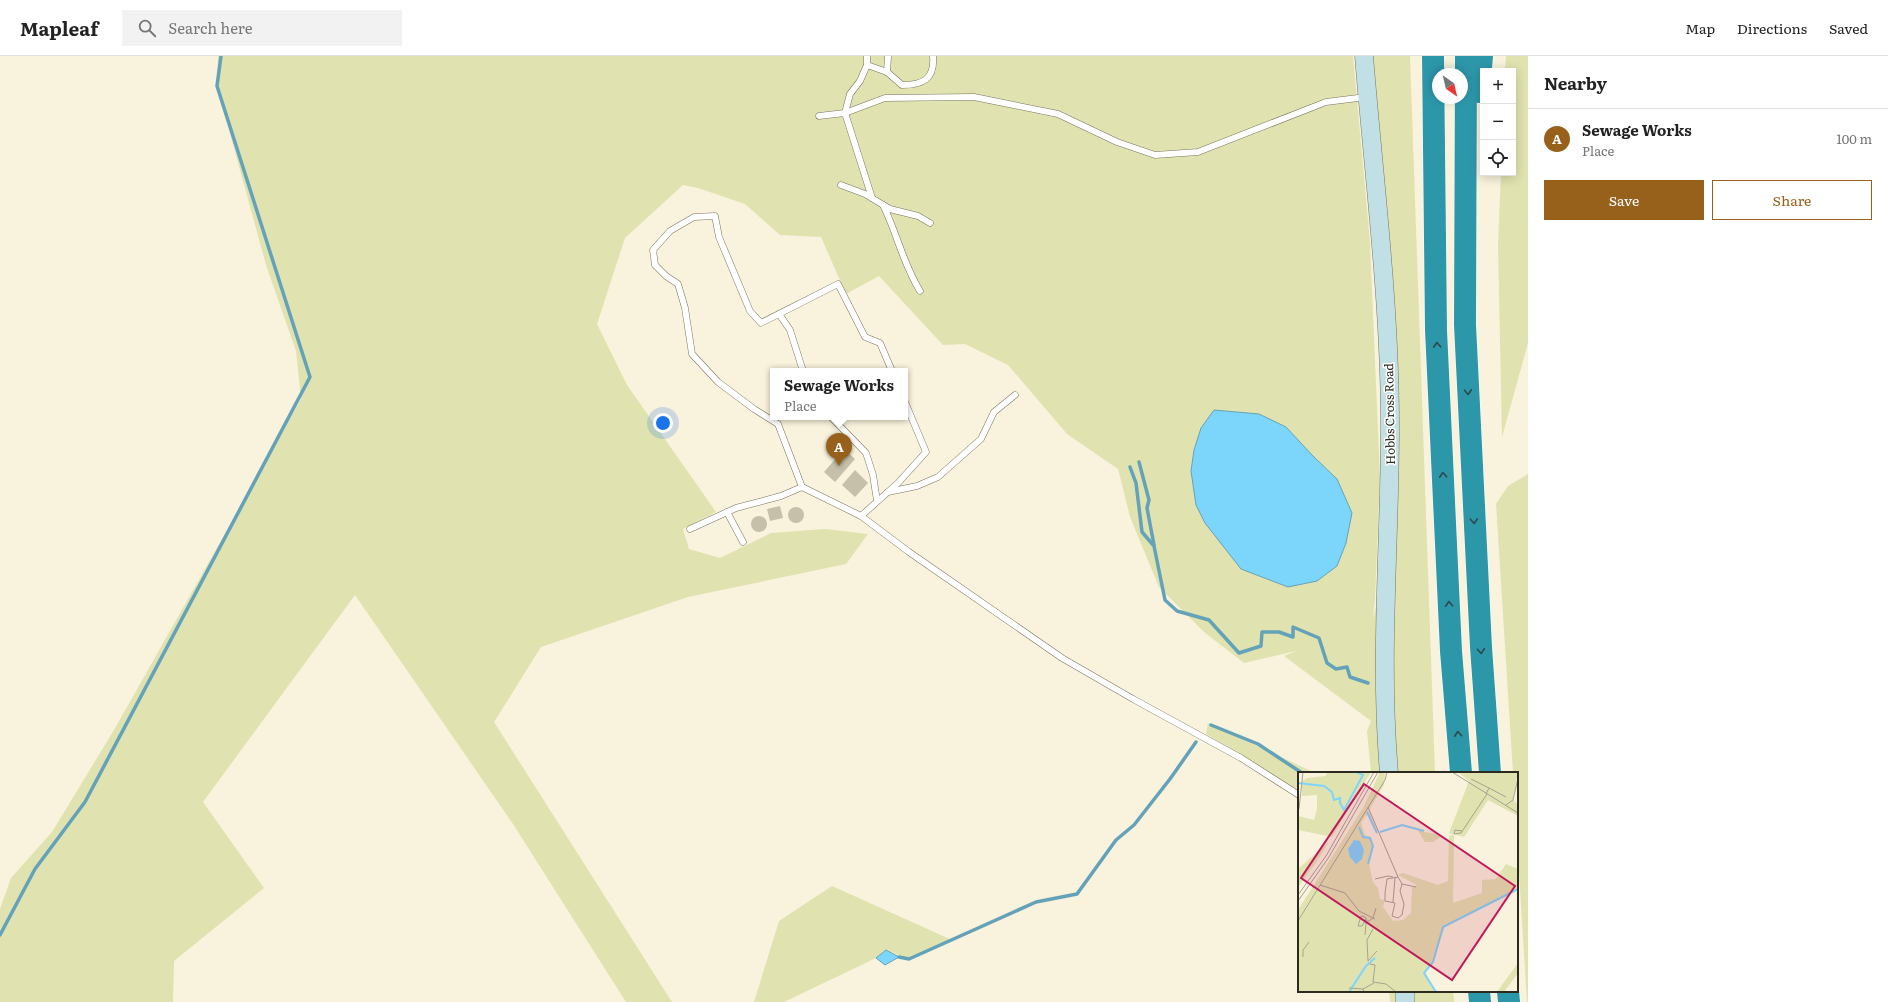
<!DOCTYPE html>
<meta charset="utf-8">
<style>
body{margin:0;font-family:Literata,serif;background:#f2f2f2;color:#222}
.controls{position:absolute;right:12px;top:12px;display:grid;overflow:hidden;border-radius:0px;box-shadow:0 2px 10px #0003}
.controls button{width:36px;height:36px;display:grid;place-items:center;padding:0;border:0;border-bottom:1px solid #e0e0e0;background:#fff;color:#222;font:20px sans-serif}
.compass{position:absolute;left:1432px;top:12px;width:36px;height:36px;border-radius:50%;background:#fff;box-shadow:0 2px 10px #0003;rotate:146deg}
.you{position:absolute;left:663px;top:367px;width:14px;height:14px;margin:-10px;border:3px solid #fff;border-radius:50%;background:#1a73e8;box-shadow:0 0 0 6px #1a73e833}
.badge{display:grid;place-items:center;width:26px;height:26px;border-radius:50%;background:#98611b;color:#fff;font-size:13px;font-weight:700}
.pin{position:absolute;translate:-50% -33px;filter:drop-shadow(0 1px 2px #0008)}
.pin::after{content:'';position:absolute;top:21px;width:14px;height:12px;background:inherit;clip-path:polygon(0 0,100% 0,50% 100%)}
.popup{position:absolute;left:770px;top:312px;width:138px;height:52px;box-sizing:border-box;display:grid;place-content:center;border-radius:0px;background:#fff;filter:drop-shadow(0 1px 3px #0005);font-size:13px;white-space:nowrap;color:#767676}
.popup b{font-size:15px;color:#222}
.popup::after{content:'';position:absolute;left:50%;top:100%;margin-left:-8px;border:8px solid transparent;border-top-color:#fff}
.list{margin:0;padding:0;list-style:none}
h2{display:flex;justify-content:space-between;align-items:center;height:52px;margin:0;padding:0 16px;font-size:17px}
h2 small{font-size:13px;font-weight:400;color:#767676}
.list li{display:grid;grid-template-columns:26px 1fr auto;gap:12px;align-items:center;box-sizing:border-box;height:60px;padding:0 16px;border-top:1px solid #e0e0e0}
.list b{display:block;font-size:15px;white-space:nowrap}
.list p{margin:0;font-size:13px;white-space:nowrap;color:#767676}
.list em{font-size:13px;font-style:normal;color:#767676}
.actions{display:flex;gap:8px;padding:12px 16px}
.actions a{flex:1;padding:9px 0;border:1px solid #98611b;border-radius:0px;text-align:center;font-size:14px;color:#98611b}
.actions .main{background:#98611b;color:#fff}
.icon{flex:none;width:22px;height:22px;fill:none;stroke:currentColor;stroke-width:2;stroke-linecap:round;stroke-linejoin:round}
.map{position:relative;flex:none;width:1528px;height:946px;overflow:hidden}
header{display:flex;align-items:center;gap:24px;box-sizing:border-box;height:56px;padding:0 20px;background:#fff;border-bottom:1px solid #e0e0e0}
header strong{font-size:19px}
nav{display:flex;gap:22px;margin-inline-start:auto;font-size:14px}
.search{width:280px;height:36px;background:#f2f2f2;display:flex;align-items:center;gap:10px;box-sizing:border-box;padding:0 14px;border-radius:0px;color:#767676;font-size:15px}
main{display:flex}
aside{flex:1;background:#fff}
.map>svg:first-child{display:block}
.green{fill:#e0e3af}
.water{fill:#7cd6fc;stroke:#64a2ba}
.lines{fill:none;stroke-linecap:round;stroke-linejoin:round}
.stream{stroke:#64a2ba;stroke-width:3.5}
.building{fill:#c6c0aa}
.lane-casing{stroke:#797460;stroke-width:7}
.secondary-casing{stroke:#797460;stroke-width:19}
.highway-casing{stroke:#fff;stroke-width:23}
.lane{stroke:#fff;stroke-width:6}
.secondary{stroke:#c0e0e6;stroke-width:18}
.highway{stroke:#2d97aa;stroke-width:22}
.oneway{stroke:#2c4a4a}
.labels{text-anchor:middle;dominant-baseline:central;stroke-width:3;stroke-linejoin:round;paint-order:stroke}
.street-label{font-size:12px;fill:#2c2921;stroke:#fff}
.inset-river{fill:none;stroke:#7cd6fc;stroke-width:2}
.inset-road{fill:none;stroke:#a7a291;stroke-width:1}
.view{fill:#c2185b;fill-opacity:0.15;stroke:#c2185b;stroke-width:2}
.inset-edge{fill:none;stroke:#2c2921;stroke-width:2}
</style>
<header>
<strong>Mapleaf</strong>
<div class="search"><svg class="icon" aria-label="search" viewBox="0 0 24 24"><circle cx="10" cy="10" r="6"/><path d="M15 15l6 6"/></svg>Search here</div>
<nav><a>Map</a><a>Directions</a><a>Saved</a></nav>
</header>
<main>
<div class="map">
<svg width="1528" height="946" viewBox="0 0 1528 946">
<rect width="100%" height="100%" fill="#f9f2dc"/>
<g class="green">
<path d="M 218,0 L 1353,0 L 1370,186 L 1380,421 L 1375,543 L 1373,562 L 1378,542 L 1394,593 L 1396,374 L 1366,0 L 1410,0 L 1435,717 L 1371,717 L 1367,675 L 1371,665 L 1284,600 L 1296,595 L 1244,607 L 1204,576 L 1159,531 L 1130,461 L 1118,413 L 1067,378 L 1008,309 L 965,288 L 943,289 L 879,220 L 846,238 L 821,181 L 780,179 L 745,148 L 698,132 L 683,129 L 625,182 L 597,268 L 627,329 L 716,456 L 683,473 L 689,493 L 720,502 L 771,477 L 825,473 L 868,478 L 846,508 L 688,541 L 541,591 L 494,666 L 672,946 L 626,946 L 513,768 L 355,539 L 203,746 L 264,832 L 174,905 L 173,946 L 0,946 L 0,853 L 11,822 L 52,776 L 114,674 L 301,343 L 296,295 L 266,209 L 217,30 Z"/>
<path d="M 1506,0 L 1528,0 L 1528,287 L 1502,381 L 1498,189 L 1501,117 L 1513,117 L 1513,15 L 1505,15 Z"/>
<path d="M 1528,418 L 1528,946 L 1527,946 L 1517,784 L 1517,717 L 1513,717 L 1496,448 L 1508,430 Z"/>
<path d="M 1208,667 L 1313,716 L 1315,717 L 1299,717 L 1299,735 L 1206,678 Z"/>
<path d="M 832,830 L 952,884 L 909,903 L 886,894 L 876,902 L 784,946 L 754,946 L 779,865 Z"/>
<path d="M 1389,935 L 1453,935 L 1454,946 L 1390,946 Z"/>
</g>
<g class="water">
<path d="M 1214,354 L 1259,358 L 1286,371 L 1313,400 L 1337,423 L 1352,457 L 1346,487 L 1337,510 L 1317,525 L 1288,531 L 1241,513 L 1205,467 L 1196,449 L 1191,415 L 1194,394 L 1201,372 Z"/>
<path d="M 886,894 L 899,901 L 885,909 L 876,902 Z"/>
</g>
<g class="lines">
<g class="stream">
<path d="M 1139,406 L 1149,444 L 1147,452 L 1154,489"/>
<path d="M 1130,411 L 1136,427 L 1142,476 L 1154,490 L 1165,544 L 1177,555 L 1209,564 L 1239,597 L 1261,590 L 1262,576 L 1279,576 L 1293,581 L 1293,571 L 1319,582 L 1327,607 L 1336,613 L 1347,611 L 1350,621 L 1368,627"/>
<path d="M 1211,669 L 1258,688 L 1302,717"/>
<path d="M 0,879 L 35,813 L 85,746 L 310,321 L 217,30 L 221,0"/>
<path d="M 899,901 L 909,903 L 1036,846 L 1077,838 L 1116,784 L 1134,769 L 1170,723 L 1196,686"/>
</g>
</g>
<g class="building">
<path d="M 844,393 L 855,403 L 835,426 L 824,416 Z"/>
<path d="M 855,414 L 868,427 L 855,441 L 842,429 Z"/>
<path d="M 780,450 L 783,462 L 770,465 L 767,453 Z"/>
<circle cx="796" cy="459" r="8"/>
<circle cx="759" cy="468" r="8"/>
</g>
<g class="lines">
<defs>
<g id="lane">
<path d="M 867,0 L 867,9 L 860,25 L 850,38 L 845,57 L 872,142"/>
<path d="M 867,9 L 887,16 L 902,29 C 923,29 935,23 933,0"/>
<path d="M 887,16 L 888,0"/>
<path d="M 819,60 L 845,57 L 885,42 L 974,41 L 1058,58 L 1117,86 L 1155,99 L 1198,96 L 1326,46 L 1366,41"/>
<path d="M 841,129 L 865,138 L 890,153 L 918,160 L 930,167"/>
<path d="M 883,149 C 897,177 903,208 920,235"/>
<path d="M 779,258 L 790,274 L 803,315"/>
<path d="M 892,315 L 880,287 L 865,281 L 838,228 L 761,267 L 750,255 L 719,181 L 715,160 L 694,161 L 670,175 L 653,194 L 655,209 L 666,220 L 678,228 L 685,252 L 692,298 L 718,326 L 754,353 L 778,368 L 802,431 L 861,460 L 909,496 L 1062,602 L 1133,643 L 1241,702 L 1299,739"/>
<path d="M 831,361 L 866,397 L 873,419 L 877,445"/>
<path d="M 888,436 L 917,430 L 938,421 L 981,383 L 994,356 L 1015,339"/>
<path d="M 727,456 L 743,486"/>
<path d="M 861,460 L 898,427 L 926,396 L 905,346"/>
<path d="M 690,473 L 736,452 L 781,440 L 802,431"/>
</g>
<g id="secondary">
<path d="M 1364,0 C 1374,123 1390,247 1390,371 C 1390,486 1379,602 1389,717"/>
<path d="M 1405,946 L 1405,935"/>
</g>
<g id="highway">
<path d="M 1433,0 L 1436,274 L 1451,595 L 1461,717"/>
<path d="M 1466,0 L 1465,269 L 1481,591 L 1490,717"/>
<path d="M 1479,36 L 1482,0"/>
<path d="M 1479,935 L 1480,946"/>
<path d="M 1508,935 L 1509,946"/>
</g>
</defs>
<use href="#lane" class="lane-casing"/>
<use href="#secondary" class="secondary-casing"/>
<use href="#highway" class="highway-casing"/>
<use href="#lane" class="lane"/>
<use href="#secondary" class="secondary"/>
<use href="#highway" class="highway"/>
</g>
<defs><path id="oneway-chevron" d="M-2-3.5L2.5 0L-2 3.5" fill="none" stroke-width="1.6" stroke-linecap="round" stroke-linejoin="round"/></defs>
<g class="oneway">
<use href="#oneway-chevron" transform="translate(1437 289) rotate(-93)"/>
<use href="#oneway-chevron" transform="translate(1468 336) rotate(87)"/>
<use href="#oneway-chevron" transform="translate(1443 419) rotate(-93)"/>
<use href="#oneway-chevron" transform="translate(1474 465) rotate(87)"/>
<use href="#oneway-chevron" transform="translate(1449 548) rotate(-93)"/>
<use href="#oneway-chevron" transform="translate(1481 595) rotate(86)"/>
<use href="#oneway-chevron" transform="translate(1458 678) rotate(-94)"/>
</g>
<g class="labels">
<g class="street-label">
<text transform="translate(1389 358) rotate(-91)">Hobbs Cross Road</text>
</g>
</g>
<g transform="translate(1298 716)">
<rect width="220" height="220" fill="#f9f2dc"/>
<path d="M 29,0 L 73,0 L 34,65 L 0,58 L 0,44 L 16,48 L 19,37 L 19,23 L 4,24 L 4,9 L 9,6 L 28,4 ZM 82,0 L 87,0 L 86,13 L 71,38 L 80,60 L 69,42 L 63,51 L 67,63 L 72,65 L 74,71 L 75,78 L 71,92 L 75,110 L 80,116 L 82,127 L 87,128 L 85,135 L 95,149 L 105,148 L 113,141 L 114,115 L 119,113 L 100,103 L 105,101 L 140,113 L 150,109 L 151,64 L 156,63 L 155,131 L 184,121 L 184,108 L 198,107 L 208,92 L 220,97 L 220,118 L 147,154 L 135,190 L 127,200 L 138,220 L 0,220 L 0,151 L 55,58 L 0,150 L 0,138 L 65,36 ZM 160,0 L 220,0 L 215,27 L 220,33 L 220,44 L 190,28 L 166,65 L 151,61 L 171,9 ZM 119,57 L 126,60 L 145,63 L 135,70 L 127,70 ZM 31,70 L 19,89 L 0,115 L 0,97 ZM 220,191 L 220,201 L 206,220 L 199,220 Z" fill="#e0e3af"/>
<path d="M 56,68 L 62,69 L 66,78 L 64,87 L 58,92 L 52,85 L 50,77 Z" fill="#7cd6fc"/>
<path class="inset-river" d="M 0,11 L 26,14 L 34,20 L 36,28 L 42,26 L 42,31 L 46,38 L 65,3 L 59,0M 69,40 L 79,61M 61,55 L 65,65 L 72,66 L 75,74 L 70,92M 82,60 L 104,53 L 126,59M 51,220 L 68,194 L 77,186M 138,220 L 126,201 L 135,190 L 145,155 L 220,117"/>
<path class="inset-road" d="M 154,0 L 220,41M 173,7 L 191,16M 188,22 L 191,16 L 208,25M 208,33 L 215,28 L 220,6M 70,35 L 100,105 L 89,107 L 87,121 L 87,129 L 97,131 L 94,144 L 100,146 L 104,143 L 106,132 L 102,119 L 104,112 L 100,105M 1,37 L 5,0M 164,59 L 157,58 L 156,62 L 163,61 L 189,22M 77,107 L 90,104 L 95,105M 104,112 L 118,115M 22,113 L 47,121 L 61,139 L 77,147M 0,123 L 28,84 L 76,0M 0,129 L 31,85 L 80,0M 95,130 L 97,106M 68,147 L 64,154 L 60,154 L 63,144 L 67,145 L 69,149M 0,149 L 87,8 L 89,0M 75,157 L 69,168 L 70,189 L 79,179M 67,163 L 68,151 L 75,146 L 78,136M 5,185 L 5,178 L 11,170M 72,192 L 77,193 L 75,210 L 88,212 L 98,220M 51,216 L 65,217 L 66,220M 65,217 L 76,211"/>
<path class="view" d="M 66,12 L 217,114 L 154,208 L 3,106 Z"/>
<rect width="220" height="220" class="inset-edge"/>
</g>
</svg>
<div class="controls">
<button>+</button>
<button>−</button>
<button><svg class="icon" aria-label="locate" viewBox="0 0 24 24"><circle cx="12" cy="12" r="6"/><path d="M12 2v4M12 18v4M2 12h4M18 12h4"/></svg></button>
</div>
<svg class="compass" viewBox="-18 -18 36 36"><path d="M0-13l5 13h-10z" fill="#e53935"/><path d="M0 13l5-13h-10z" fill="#767676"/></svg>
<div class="you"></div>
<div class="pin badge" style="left:839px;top:410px">A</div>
<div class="popup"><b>Sewage Works</b>Place</div>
</div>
<aside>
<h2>Nearby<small></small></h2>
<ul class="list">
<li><span class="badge">A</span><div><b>Sewage Works</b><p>Place</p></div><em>100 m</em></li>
</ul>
<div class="actions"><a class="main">Save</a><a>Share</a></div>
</aside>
</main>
